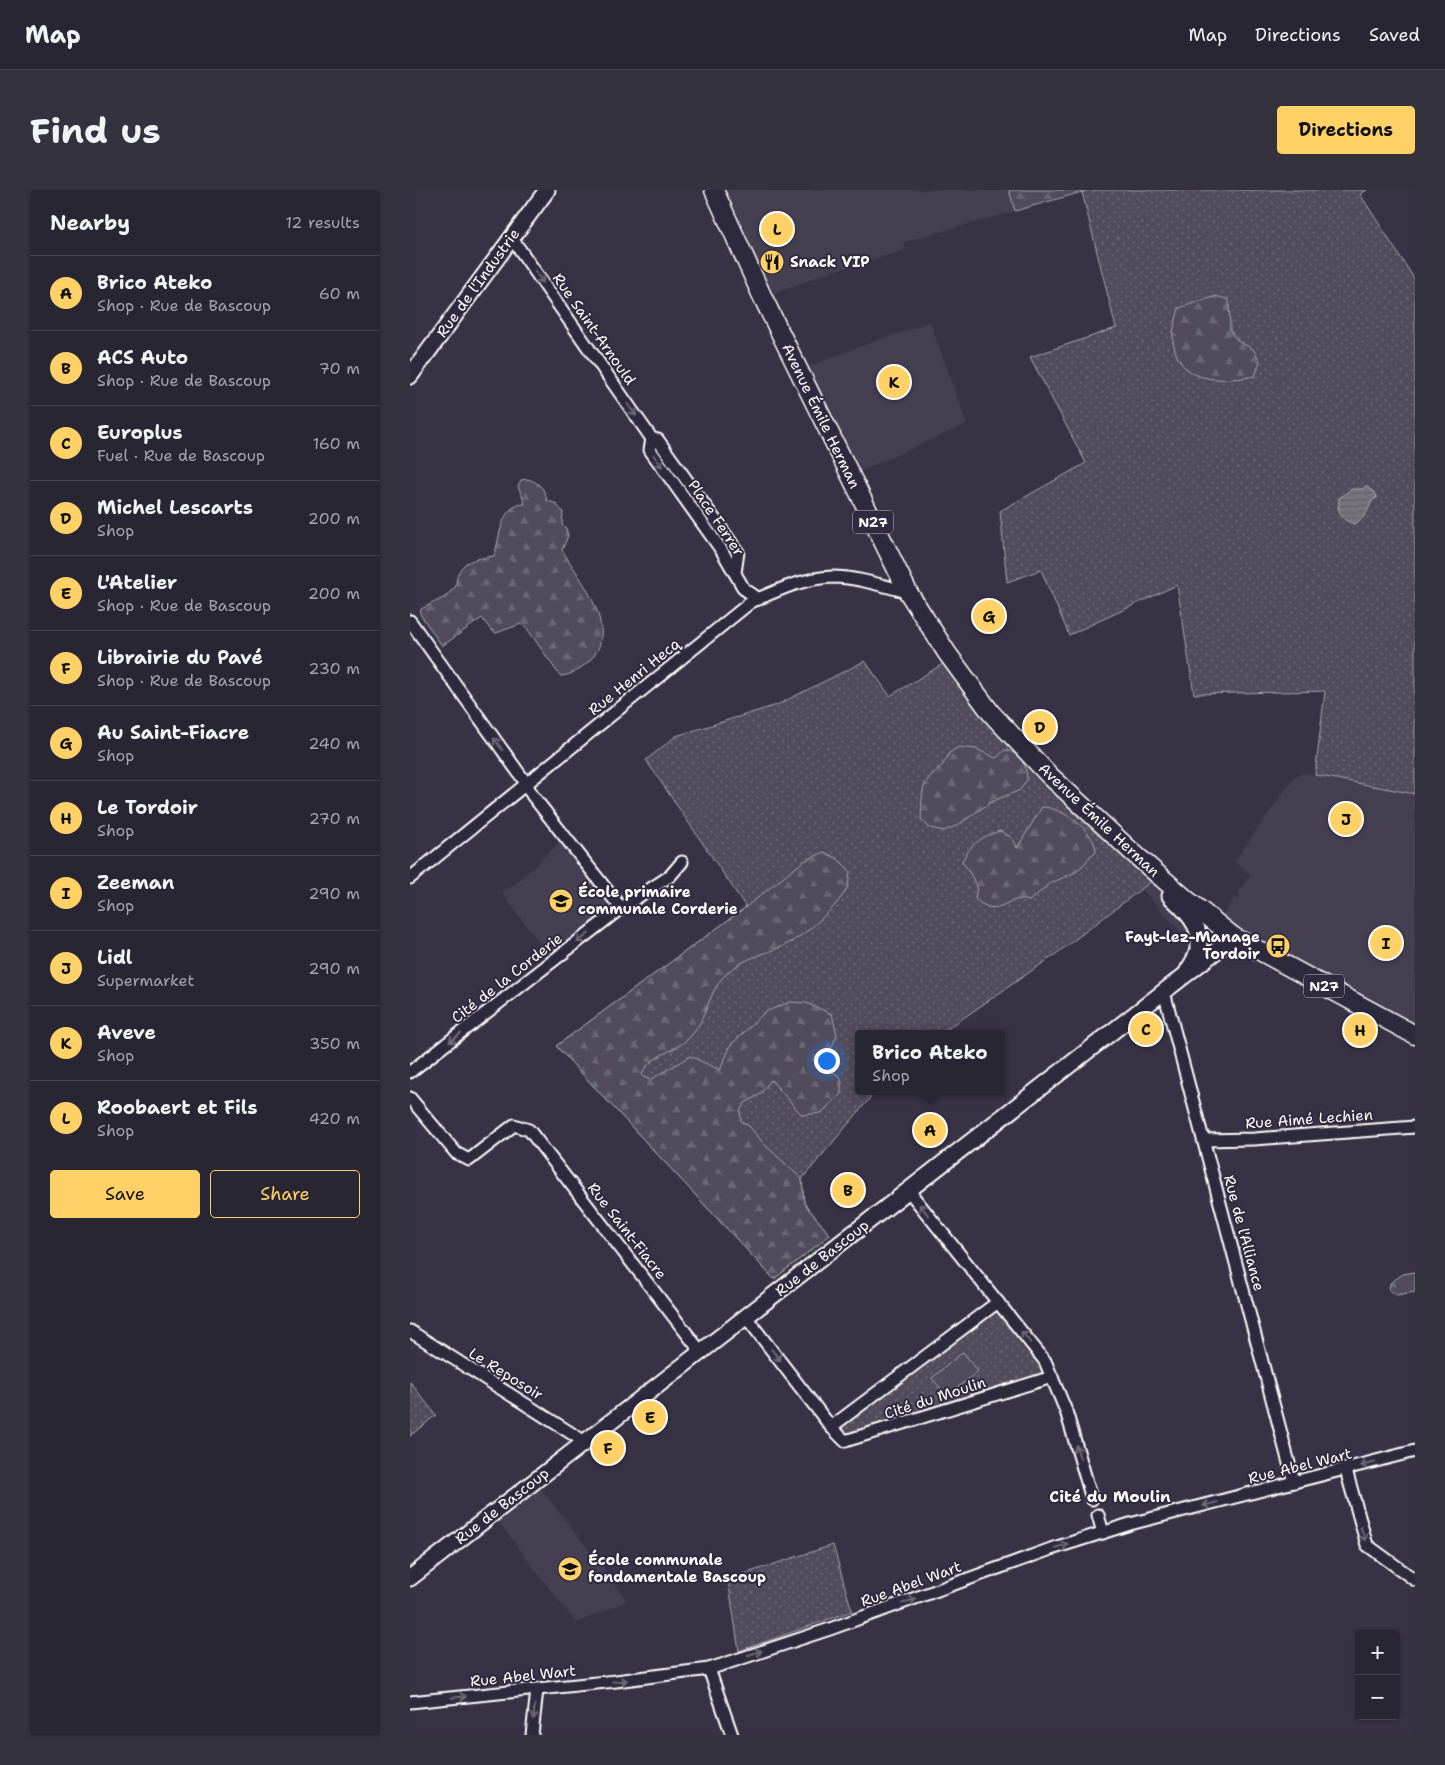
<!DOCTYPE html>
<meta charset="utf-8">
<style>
body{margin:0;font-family:"Shantell Sans",sans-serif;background:#353240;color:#f1f3f6}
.controls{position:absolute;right:15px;bottom:15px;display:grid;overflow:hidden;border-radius:5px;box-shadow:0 1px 4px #0004}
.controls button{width:45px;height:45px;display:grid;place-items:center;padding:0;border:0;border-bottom:1px solid #45434f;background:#292634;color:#f1f3f6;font:25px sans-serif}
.you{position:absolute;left:416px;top:870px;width:18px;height:18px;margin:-12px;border:4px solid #fff;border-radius:50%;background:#1a73e8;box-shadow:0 0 0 8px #1a73e833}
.badge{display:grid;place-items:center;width:32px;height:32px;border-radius:50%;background:#ffd166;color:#111;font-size:16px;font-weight:700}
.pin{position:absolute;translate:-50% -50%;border:2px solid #fff;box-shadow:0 1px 5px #0006}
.popup{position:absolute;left:445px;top:840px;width:150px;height:65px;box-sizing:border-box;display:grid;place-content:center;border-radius:5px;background:#292634;filter:drop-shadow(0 1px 4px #0005);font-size:16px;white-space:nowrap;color:#a5a5ac}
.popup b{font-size:19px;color:#f1f3f6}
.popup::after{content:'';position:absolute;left:50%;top:100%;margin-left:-10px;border:10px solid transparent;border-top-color:#292634}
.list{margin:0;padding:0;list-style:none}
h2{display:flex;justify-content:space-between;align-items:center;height:65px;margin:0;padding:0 20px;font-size:21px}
h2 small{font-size:16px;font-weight:400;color:#a5a5ac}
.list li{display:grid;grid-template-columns:32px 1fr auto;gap:15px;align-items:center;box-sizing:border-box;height:75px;padding:0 20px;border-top:1px solid #45434f}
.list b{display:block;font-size:19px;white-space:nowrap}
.list p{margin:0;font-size:16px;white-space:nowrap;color:#a5a5ac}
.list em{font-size:16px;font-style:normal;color:#a5a5ac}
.actions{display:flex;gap:10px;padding:15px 20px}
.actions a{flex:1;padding:11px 0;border:1px solid #ffd166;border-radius:5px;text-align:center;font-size:18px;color:#ffd166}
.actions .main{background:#ffd166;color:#111}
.map{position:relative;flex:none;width:1005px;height:1545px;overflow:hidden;border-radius:5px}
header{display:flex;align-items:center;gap:30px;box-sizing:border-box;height:70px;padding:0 25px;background:#292634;border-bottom:1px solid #45434f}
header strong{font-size:24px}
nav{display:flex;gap:28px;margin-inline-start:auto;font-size:18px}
.intro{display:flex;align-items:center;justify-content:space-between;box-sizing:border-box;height:120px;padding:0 30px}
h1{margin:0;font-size:35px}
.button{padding:12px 22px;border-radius:5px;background:#ffd166;color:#111;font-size:18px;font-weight:700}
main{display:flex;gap:30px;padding:0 30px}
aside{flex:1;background:#292634;border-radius:5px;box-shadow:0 1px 4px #0004}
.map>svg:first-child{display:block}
.built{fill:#444051}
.grass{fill:url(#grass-dots);stroke:#a8a6ae}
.forest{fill:url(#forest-firs);stroke:#a8a6ae}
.pitch{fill:#514c5c;stroke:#a8a6ae}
.water{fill:url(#water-rules);stroke:#adabb2}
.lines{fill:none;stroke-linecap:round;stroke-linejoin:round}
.street-casing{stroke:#fff;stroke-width:15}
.secondary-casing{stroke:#fff;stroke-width:19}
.primary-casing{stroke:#fff;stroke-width:21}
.street{stroke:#2f2a3d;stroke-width:11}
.secondary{stroke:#2f2a3d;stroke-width:15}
.primary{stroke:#2f2a3d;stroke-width:18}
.oneway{stroke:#6d6a77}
.labels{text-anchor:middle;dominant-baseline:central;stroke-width:4;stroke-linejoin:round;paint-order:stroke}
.shield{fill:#2f2a3d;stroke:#c1bfc5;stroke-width:1}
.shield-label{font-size:14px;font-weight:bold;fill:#fff}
.poi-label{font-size:15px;font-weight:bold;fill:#fff;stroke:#2f2a3d;text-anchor:start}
.street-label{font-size:15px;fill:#fff;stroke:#2f2a3d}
.neighbourhood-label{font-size:16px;font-weight:bold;fill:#fff;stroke:#2f2a3d}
</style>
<header>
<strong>Map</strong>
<nav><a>Map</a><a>Directions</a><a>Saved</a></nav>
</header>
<div class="intro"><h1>Find us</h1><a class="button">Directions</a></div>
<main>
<aside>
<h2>Nearby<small>12 results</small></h2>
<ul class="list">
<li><span class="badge">A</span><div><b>Brico Ateko</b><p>Shop · Rue de Bascoup</p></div><em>60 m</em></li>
<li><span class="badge">B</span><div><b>ACS Auto</b><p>Shop · Rue de Bascoup</p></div><em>70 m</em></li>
<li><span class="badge">C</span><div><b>Europlus</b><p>Fuel · Rue de Bascoup</p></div><em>160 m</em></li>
<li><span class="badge">D</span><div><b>Michel Lescarts</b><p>Shop</p></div><em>200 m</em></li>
<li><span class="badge">E</span><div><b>L'Atelier</b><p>Shop · Rue de Bascoup</p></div><em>200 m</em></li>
<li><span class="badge">F</span><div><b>Librairie du Pavé</b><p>Shop · Rue de Bascoup</p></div><em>230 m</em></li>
<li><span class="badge">G</span><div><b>Au Saint-Fiacre</b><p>Shop</p></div><em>240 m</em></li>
<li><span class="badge">H</span><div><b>Le Tordoir</b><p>Shop</p></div><em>270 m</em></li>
<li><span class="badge">I</span><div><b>Zeeman</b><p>Shop</p></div><em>290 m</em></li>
<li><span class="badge">J</span><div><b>Lidl</b><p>Supermarket</p></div><em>290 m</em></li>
<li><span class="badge">K</span><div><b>Aveve</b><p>Shop</p></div><em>350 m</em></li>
<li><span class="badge">L</span><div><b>Roobaert et Fils</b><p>Shop</p></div><em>420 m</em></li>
</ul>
<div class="actions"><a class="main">Save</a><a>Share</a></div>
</aside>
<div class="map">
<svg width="1005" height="1545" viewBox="0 0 1005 1545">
<defs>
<pattern id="grass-dots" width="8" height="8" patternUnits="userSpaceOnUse" patternTransform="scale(1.25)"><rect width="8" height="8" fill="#514c5c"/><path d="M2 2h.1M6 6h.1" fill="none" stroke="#6b6774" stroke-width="1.8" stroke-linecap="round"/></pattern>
<pattern id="forest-firs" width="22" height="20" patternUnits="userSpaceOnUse" patternTransform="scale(1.25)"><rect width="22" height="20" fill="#514c5c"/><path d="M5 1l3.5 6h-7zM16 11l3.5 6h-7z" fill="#6b6774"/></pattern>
<pattern id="water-rules" width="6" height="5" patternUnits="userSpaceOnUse" patternTransform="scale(1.25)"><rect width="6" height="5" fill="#76737f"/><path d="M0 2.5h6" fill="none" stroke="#5f5e63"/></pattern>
</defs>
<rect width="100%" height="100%" fill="#373345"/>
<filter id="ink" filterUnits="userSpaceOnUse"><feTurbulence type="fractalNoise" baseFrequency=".02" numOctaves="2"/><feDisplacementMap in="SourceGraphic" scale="10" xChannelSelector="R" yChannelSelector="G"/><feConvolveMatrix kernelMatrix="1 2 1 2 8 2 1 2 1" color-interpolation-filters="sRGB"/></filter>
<g filter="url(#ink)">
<g class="built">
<path d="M 304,0 L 599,0 L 605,21 L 494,52 L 495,60 L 419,82 L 353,108 Z"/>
<path d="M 520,132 L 557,234 L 441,285 L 390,181 L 424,166 Z"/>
<path d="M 896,583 L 1005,605 L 1005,845 L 807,734 L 824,708 L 828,710 L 831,706 L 828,703 L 841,684 L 824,672 L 885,586 Z"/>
<path d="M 155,647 L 211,718 L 143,771 L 92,703 L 109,691 Z"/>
<path d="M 743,690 L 773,717 L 789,742 L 778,768 L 776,748 L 732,699 Z"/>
<path d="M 125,1291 L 209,1399 L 217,1411 L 166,1433 L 88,1331 L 83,1324 Z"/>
</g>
<g class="grass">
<path d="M 679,0 L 957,0 L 950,4 L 1005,90 L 1005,604 L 905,585 L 915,501 L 784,504 L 767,395 L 659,445 L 631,380 L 597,392 L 590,321 L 676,273 L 620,167 L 706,138 L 672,2 Z"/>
<path d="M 541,469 L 743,690 L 646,764 L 530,844 L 449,844 L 449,901 L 466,901 L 392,989 L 394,1013 L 420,1045 L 364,1089 L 146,856 L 336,717 L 236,570 L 266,546 L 367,515 L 455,471 L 480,506 Z"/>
<path d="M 588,1112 L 642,1187 L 442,1250 L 421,1237 Z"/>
<path d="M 0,1192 L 26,1225 L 0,1246 Z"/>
<path d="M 423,1355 L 442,1421 L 329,1461 L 318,1389 Z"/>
</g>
<g class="forest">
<path d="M 599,0 L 679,0 L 605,21 Z"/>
<path d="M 806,106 L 819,110 L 820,141 L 828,151 L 843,159 L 850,171 L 845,186 C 811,192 767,195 763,149 C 762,139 767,127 769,118 Z"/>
<path d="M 118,289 C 130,293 135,299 137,311 L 145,313 L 153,322 L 152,335 L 156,338 L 158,346 L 152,360 C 170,389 213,442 178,472 C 170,479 162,485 151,486 L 148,483 L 116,437 L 111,434 L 86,443 L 80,439 L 72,428 L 32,456 L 10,424 L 11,419 L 35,407 L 46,396 C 46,371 63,369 84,366 C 90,349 90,314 115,314 L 108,296 L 111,290 Z"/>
<path d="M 549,557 L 566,559 L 586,568 L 595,560 C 610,563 617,575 617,590 L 610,600 L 581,612 L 548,635 L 534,641 L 520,638 L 511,629 C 512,619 511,607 514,597 C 519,582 535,579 539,563 Z"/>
<path d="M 632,617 C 651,617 686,641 686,662 L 666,682 L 641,693 L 619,711 C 595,703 591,731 565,709 L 567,695 L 552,671 C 562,653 571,647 590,641 C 600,646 604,648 607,658 Z"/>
<path d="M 414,662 L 428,669 L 440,681 C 439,687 439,695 436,700 C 426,718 398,742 381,752 C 360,764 334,766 316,784 C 297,802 297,832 278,849 C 265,861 235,868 232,886 L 240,890 L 280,866 L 310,880 L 321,855 L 355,822 L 380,812 L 396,813 L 422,824 L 427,845 L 414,875 L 431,888 L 431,904 L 411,923 L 392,925 L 361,890 L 350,904 L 335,913 L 330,921 L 331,931 L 339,936 L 355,955 L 392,989 L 394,1013 L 420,1045 L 364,1089 L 146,856 L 336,717 L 394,671 Z"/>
<path d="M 1005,1082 L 1005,1102 L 987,1105 L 979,1100 L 980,1093 L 993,1084 Z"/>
</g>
<path class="pitch" d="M 553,1162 L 568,1181 L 537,1206 L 522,1188 Z"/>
<path class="water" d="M 956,296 L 966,304 L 967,308 L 962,310 C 958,321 955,329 944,334 C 930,330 927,321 929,308 L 942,299 L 952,299 Z"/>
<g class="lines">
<defs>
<g id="street">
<path d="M 101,47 L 242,249"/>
<path d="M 325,383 L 328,362 L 248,250 L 242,249 L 240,260 L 312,361 L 334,399 L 349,409"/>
<path d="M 0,431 L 116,593 L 122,605 L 211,718"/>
<path d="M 0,688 L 341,412 C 366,401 393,388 422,387 C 447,387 473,396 498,402"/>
<path d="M 754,802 L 884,1292"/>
<path d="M 0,882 L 211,718 L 260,686 L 272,672"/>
<path d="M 0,908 L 46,963 L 59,970 L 104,935 L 119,940 L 291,1162"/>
<path d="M 794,950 L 844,949 L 1005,937"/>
<path d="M 498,1000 L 635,1171 L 656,1221 L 682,1309"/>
<path d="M 336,1127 L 421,1237 L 435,1251 L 642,1187"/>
<path d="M 0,1141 L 175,1252"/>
<path d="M 421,1237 L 588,1112"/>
<path d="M 936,1280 L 957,1355 L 1005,1390"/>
<path d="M 688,1325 L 693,1343"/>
<path d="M 299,1479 L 322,1545"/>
<path d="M 0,1512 L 206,1491 L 299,1479 L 420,1439 L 641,1359 L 720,1334 L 1005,1261"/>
<path d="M 122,1545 L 127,1500"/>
</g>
<g id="secondary">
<path d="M 0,186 L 137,0"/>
<path d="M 760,706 C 785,728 801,748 778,780"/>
<path d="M 0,1388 L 824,747"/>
</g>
<path id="primary" d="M 304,0 L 353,108 L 498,402 L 537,463 L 581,523 L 639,585 L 721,661 L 776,709 L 824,747 L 1005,845"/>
</defs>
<use href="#street" class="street-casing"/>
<use href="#secondary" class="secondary-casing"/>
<use href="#primary" class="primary-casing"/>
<use href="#street" class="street"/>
<use href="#secondary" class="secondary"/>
<use href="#primary" class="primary"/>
</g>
<defs><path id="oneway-shaft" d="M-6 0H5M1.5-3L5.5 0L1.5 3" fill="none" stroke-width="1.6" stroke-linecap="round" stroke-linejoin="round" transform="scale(1.25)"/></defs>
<g class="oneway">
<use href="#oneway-shaft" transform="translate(129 87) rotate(55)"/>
<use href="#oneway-shaft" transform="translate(222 220) rotate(55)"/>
<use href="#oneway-shaft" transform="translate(248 271) rotate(53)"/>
<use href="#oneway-shaft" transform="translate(88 554) rotate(-126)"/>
<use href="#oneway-shaft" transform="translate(173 748) rotate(142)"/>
<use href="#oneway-shaft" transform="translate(45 848) rotate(142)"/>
<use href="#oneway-shaft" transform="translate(514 1020) rotate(-129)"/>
<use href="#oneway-shaft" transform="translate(616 1147) rotate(-129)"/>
<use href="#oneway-shaft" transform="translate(366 1165) rotate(52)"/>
<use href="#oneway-shaft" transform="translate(668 1262) rotate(-107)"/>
<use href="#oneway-shaft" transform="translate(958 1274) rotate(166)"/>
<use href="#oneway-shaft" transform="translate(800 1314) rotate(166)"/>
<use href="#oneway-shaft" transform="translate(953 1344) rotate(71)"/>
<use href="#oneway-shaft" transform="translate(651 1356) rotate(-17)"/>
<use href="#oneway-shaft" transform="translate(499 1411) rotate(-20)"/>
<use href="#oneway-shaft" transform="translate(345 1463) rotate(-18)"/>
<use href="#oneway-shaft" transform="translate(210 1491) rotate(-6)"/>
<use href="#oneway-shaft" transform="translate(49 1507) rotate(-6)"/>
<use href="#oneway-shaft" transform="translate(124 1522) rotate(97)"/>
</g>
</g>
<defs>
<symbol id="restaurant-disc" viewBox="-11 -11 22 22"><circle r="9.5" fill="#ffd166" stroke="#2f2a3d"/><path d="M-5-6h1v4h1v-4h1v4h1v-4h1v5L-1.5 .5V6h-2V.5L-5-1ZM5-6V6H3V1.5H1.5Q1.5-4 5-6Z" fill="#111"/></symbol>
<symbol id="school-disc" viewBox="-11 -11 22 22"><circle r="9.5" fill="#ffd166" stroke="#2f2a3d"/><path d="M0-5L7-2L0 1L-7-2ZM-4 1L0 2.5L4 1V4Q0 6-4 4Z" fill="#111"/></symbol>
<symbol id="bus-disc" viewBox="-11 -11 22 22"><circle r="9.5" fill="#ffd166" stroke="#2f2a3d"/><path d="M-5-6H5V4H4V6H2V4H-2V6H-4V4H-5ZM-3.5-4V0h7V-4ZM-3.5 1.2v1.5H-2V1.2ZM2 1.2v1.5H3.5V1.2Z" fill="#111"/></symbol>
</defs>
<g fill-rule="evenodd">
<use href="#restaurant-disc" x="348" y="58" width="28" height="28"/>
<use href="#school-disc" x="137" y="697" width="28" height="28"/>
<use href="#bus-disc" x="854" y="742" width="28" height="28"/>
<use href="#school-disc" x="146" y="1365" width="28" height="28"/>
</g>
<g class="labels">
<g class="shield">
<rect x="443" y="320.5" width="40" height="23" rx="4"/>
<rect x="894" y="784.5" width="40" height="23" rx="4"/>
</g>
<g class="shield-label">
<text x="463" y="332">N27</text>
<text x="914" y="796">N27</text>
</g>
<g class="poi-label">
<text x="380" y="72">Snack VIP</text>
<text x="168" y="702">École primaire<tspan x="168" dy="17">communale Corderie</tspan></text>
<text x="850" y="747" text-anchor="end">Fayt-lez-Manage<tspan x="850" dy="17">Tordoir</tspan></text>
<text x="178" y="1370">École communale<tspan x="178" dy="17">fondamentale Bascoup</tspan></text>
</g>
<g class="street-label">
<text transform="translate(68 93) rotate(-54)">Rue de l'Industrie</text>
<text transform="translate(184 139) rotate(55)">Rue Saint-Arnould</text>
<text transform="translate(411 226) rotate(64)">Avenue Émile Herman</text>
<text transform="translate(306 328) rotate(56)">Place Ferrer</text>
<text transform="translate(224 487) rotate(-39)">Rue Henri Hecq</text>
<text transform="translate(689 630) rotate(43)">Avenue Émile Herman</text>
<text transform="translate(97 788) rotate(-38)">Cité de la Corderie</text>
<text transform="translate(899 929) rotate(-4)">Rue Aimé Lechien</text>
<text transform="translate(217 1041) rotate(52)">Rue Saint-Fiacre</text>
<text transform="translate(834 1043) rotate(75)">Rue de l'Alliance</text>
<text transform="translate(412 1068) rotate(-38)">Rue de Bascoup</text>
<text transform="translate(96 1184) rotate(32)">Le Reposoir</text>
<text transform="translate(525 1208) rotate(-18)">Cité du Moulin</text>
<text transform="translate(890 1276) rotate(-14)">Rue Abel Wart</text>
<text transform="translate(92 1316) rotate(-38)">Rue de Bascoup</text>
<text transform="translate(501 1394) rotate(-20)">Rue Abel Wart</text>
<text transform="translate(113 1486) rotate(-6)">Rue Abel Wart</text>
</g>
<g class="neighbourhood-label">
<text x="700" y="1306">Cité du Moulin</text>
</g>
</g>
</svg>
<div class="controls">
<button>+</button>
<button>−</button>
</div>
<div class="you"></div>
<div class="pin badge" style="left:520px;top:940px">A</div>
<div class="popup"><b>Brico Ateko</b>Shop</div>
<div class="pin badge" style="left:438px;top:1000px">B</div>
<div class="pin badge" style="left:736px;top:839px">C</div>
<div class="pin badge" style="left:630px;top:537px">D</div>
<div class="pin badge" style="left:240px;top:1227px">E</div>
<div class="pin badge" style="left:198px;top:1258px">F</div>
<div class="pin badge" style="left:579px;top:426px">G</div>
<div class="pin badge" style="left:950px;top:840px">H</div>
<div class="pin badge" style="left:976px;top:753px">I</div>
<div class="pin badge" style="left:936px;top:629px">J</div>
<div class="pin badge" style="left:484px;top:192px">K</div>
<div class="pin badge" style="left:367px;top:39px">L</div>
</div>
</main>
